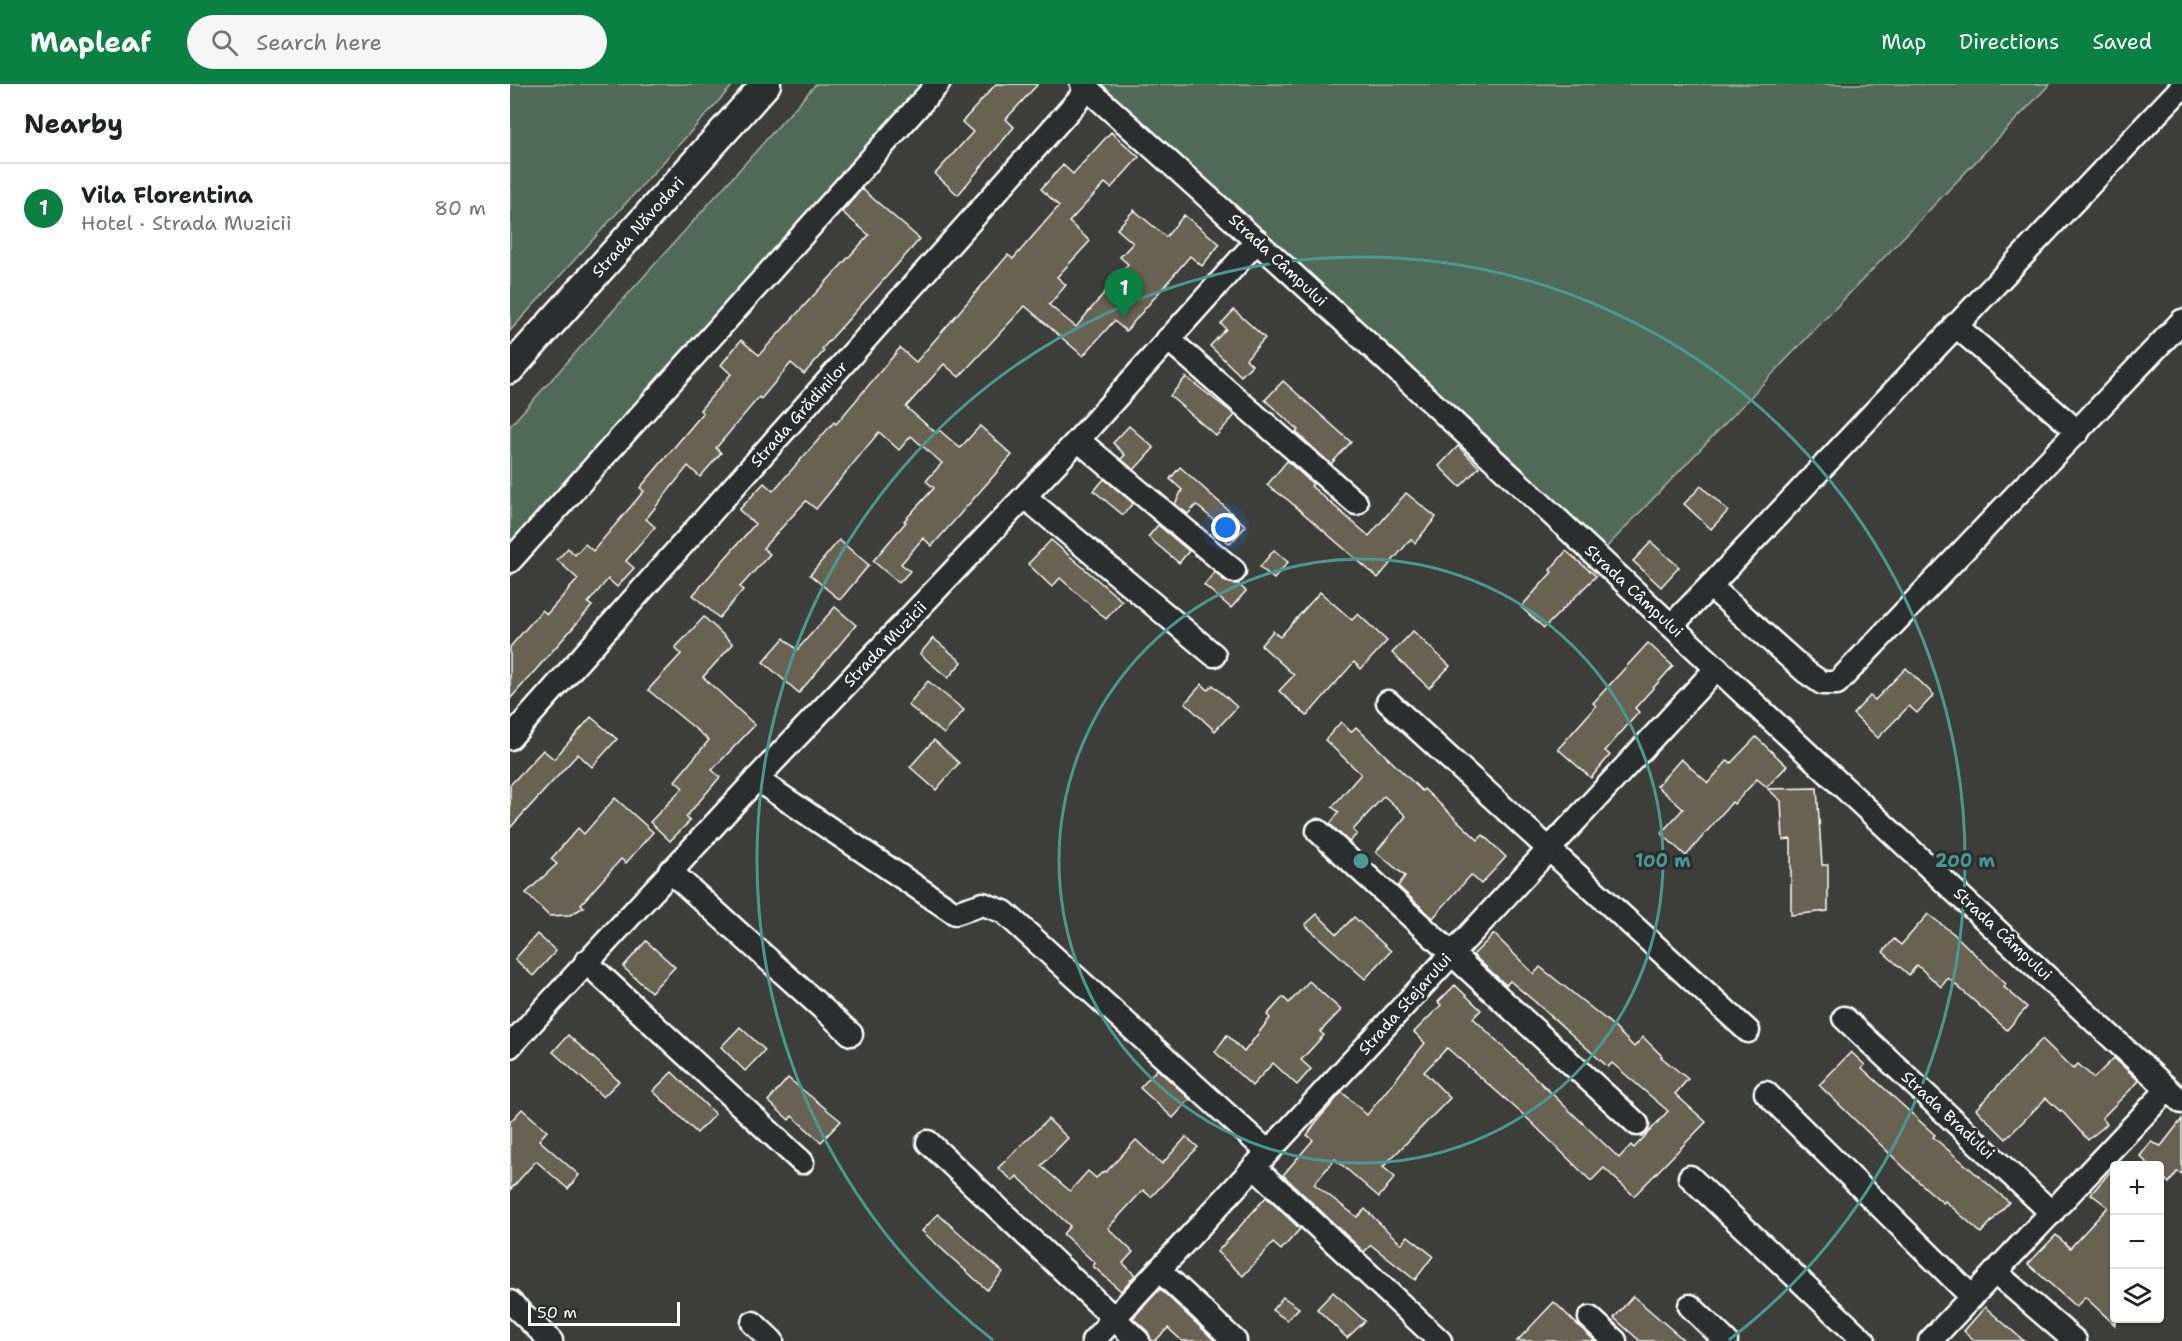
<!DOCTYPE html>
<meta charset="utf-8">
<style>
body{margin:0;font-family:"Shantell Sans",sans-serif;background:#f6f6f6;color:#202124}
.controls{position:absolute;right:18px;bottom:18px;display:grid;overflow:hidden;border-radius:6px;box-shadow:0 2px 4px #0004}
.controls button{width:54px;height:54px;display:grid;place-items:center;padding:0;border:0;border-bottom:2px solid #e0e0e0;background:#fff;color:#202124;font:30px sans-serif}
.scale{position:absolute;left:18px;bottom:15px;width:152px;box-sizing:border-box;padding-left:6px;border:3px solid #fff;border-top:0;font-size:16px;line-height:21px;white-space:nowrap;color:#fff;-webkit-text-stroke:4px #2a2d2e;paint-order:stroke}
.you{position:absolute;left:716px;top:444px;width:21px;height:21px;margin:-15px;border:4px solid #fff;border-radius:50%;background:#1a73e8;box-shadow:0 0 0 9px #1a73e833}
.badge{display:grid;place-items:center;width:39px;height:39px;border-radius:50%;background:#0b8043;color:#fff;font-size:20px;font-weight:700}
.pin{position:absolute;translate:-50% -50px;filter:drop-shadow(0 2px 3px #0008)}
.pin::after{content:'';position:absolute;top:32px;width:21px;height:18px;background:inherit;clip-path:polygon(0 0,100% 0,50% 100%)}
.list{margin:0;padding:0;list-style:none}
h2{display:flex;justify-content:space-between;align-items:center;height:78px;margin:0;padding:0 24px;font-size:26px}
h2 small{font-size:20px;font-weight:400;color:#757577}
.list li{display:grid;grid-template-columns:39px 1fr auto;gap:18px;align-items:center;box-sizing:border-box;height:90px;padding:0 24px;border-top:2px solid #e0e0e0}
.list b{display:block;font-size:22px;white-space:nowrap}
.list p{margin:0;font-size:20px;white-space:nowrap;color:#757577}
.list em{font-size:20px;font-style:normal;color:#757577}
.icon{flex:none;width:33px;height:33px;fill:none;stroke:currentColor;stroke-width:2;stroke-linecap:round;stroke-linejoin:round}
.map{position:relative;flex:none;width:1672px;height:1257px;overflow:hidden}
header{display:flex;align-items:center;gap:36px;box-sizing:border-box;height:84px;padding:0 30px;background:#0b8043;color:#fff}
header strong{font-size:28px}
nav{display:flex;gap:33px;margin-inline-start:auto;font-size:21px}
.search{width:420px;height:54px;background:#f6f6f6;display:flex;align-items:center;gap:15px;box-sizing:border-box;padding:0 21px;border-radius:33px;color:#757577;font-size:22px}
main{display:flex}
aside{flex:1;background:#fff}
.map>svg:first-child{display:block}
.green{fill:#516b59;stroke:#a8b5ac;stroke-width:1.5}
.building{fill:#696252;stroke:#fff;stroke-width:1.5}
.lines{fill:none;stroke-linecap:round;stroke-linejoin:round}
.minor-casing{stroke:#fff;stroke-width:27}
.major-casing{stroke:#fff;stroke-width:33}
.minor{stroke:#2a2d2e;stroke-width:22}
.major{stroke:#2a2d2e;stroke-width:28}
.ring{fill:none;stroke:#4b9892;stroke-width:3}
.labels{text-anchor:middle;dominant-baseline:central;stroke-width:6;stroke-linejoin:round;paint-order:stroke}
.street-label{font-size:16px;fill:#fff;stroke:#2a2d2e}
.centre{fill:#4b9892;stroke:#2a2d2e;stroke-width:3}
.ring-label{font-size:18px;text-anchor:middle;font-weight:bold;fill:#4b9892;stroke:#2a2d2e;stroke-width:6;stroke-linejoin:round;paint-order:stroke}
</style>
<header>
<strong>Mapleaf</strong>
<div class="search"><svg class="icon" aria-label="search" viewBox="0 0 24 24"><circle cx="10" cy="10" r="6"/><path d="M15 15l6 6"/></svg>Search here</div>
<nav><a>Map</a><a>Directions</a><a>Saved</a></nav>
</header>
<main>
<aside>
<h2>Nearby<small></small></h2>
<ul class="list">
<li><span class="badge">1</span><div><b>Vila Florentina</b><p>Hotel · Strada Muzicii</p></div><em>80 m</em></li>
</ul>
</aside>
<div class="map">
<svg width="1672" height="1257" viewBox="0 0 1672 1257">
<rect width="100%" height="100%" fill="#3d3d39"/>
<filter id="ink" filterUnits="userSpaceOnUse"><feTurbulence type="fractalNoise" baseFrequency=".0167" numOctaves="2"/><feDisplacementMap in="SourceGraphic" scale="12" xChannelSelector="R" yChannelSelector="G"/><feConvolveMatrix kernelMatrix="1 2 1 2 8 2 1 2 1" color-interpolation-filters="sRGB"/></filter>
<g filter="url(#ink)">
<g class="green">
<path d="M 0,0 L 224,0 L 0,247 Z"/>
<path d="M 306,0 L 404,0 L 418,5 L 423,0 L 444,0 L 0,493 L 0,342 Z"/>
<path d="M 591,0 L 1540,0 L 1092,468 Z"/>
</g>
<g class="building">
<path d="M 486,0 L 528,0 L 496,35 L 504,43 L 448,111 L 425,90 L 463,48 L 452,38 Z"/>
<path d="M 601,48 L 629,73 L 601,104 L 595,99 L 559,138 L 580,157 L 547,193 L 556,201 L 539,221 L 566,243 L 618,180 L 610,173 L 623,159 L 607,145 L 624,126 L 656,153 L 674,131 L 710,160 L 692,182 L 680,172 L 616,247 L 604,237 L 573,272 L 515,222 L 449,293 L 434,280 L 396,323 L 426,349 L 429,346 L 450,364 L 470,342 L 502,371 L 422,462 L 413,454 L 391,480 L 400,487 L 389,499 L 363,477 L 396,438 L 394,437 L 424,404 L 416,397 L 432,379 L 401,352 L 389,366 L 369,348 L 306,425 L 296,417 L 253,464 L 260,470 L 230,503 L 233,506 L 209,534 L 183,511 L 245,440 L 229,426 L 254,399 L 263,407 L 324,338 L 326,340 L 390,264 L 406,278 L 498,171 L 503,175 L 549,122 L 531,105 L 553,81 L 563,90 Z"/>
<path d="M 352,105 L 410,155 L 312,265 L 314,267 L 294,290 L 281,279 L 251,315 L 249,313 L 206,364 L 211,369 L 190,393 L 178,382 L 136,435 L 145,443 L 116,477 L 124,484 L 107,503 L 98,495 L 78,519 L 82,522 L 0,615 L 0,563 L 32,526 L 37,530 L 68,495 L 47,476 L 58,464 L 65,471 L 75,460 L 83,467 L 134,407 L 130,404 L 193,329 L 190,326 L 221,290 L 211,281 L 231,256 L 249,271 L 359,151 L 332,128 Z"/>
<path d="M 724,226 L 755,254 L 736,275 L 742,281 L 731,292 L 700,262 L 716,245 L 711,240 Z"/>
<path d="M 676,293 L 725,331 L 706,352 L 660,312 Z"/>
<path d="M 773,297 L 841,358 L 821,380 L 786,348 L 788,346 L 755,316 Z"/>
<path d="M 619,342 L 644,364 L 624,386 L 611,375 L 615,371 L 603,359 Z"/>
<path d="M 948,362 L 969,383 L 950,403 L 929,382 Z"/>
<path d="M 777,377 L 803,400 L 801,402 L 859,452 L 896,409 L 926,433 L 905,459 L 901,455 L 868,494 L 778,416 L 757,401 Z"/>
<path d="M 670,383 L 736,442 L 720,460 L 705,447 L 710,441 L 686,421 L 678,430 L 665,420 L 672,406 L 660,395 Z"/>
<path d="M 594,395 L 623,419 L 613,431 L 584,407 Z"/>
<path d="M 1191,402 L 1218,427 L 1201,445 L 1174,420 Z"/>
<path d="M 648,441 L 679,467 L 669,479 L 638,453 Z"/>
<path d="M 329,456 L 359,481 L 330,516 L 300,491 Z"/>
<path d="M 541,456 L 612,517 L 596,535 L 550,494 L 542,503 L 518,480 Z"/>
<path d="M 1141,458 L 1169,483 L 1151,503 L 1123,477 Z"/>
<path d="M 764,466 L 778,478 L 764,495 L 750,483 Z"/>
<path d="M 1056,467 L 1086,492 L 1034,544 L 1011,523 L 1042,488 L 1040,486 Z"/>
<path d="M 705,488 L 716,498 L 728,500 L 736,507 L 721,524 L 694,501 Z"/>
<path d="M 810,508 L 842,536 L 848,530 L 877,557 L 851,585 L 844,578 L 797,632 L 769,607 L 784,591 L 751,561 L 763,547 L 770,553 Z"/>
<path d="M 325,523 L 346,541 L 289,609 L 253,578 L 274,554 L 287,566 Z"/>
<path d="M 194,533 L 223,560 L 193,593 L 245,641 L 202,686 L 210,693 L 176,733 L 180,737 L 160,757 L 140,738 L 173,704 L 165,697 L 199,656 L 138,606 L 171,570 L 165,564 Z"/>
<path d="M 903,547 L 940,582 L 919,604 L 882,569 Z"/>
<path d="M 423,554 L 452,578 L 438,594 L 410,570 Z"/>
<path d="M 1138,559 L 1163,582 L 1125,624 L 1129,628 L 1095,667 L 1100,671 L 1081,694 L 1048,665 L 1086,622 L 1083,619 Z"/>
<path d="M 1396,584 L 1424,611 L 1407,629 L 1399,622 L 1368,654 L 1343,630 L 1360,612 L 1365,616 Z"/>
<path d="M 418,597 L 454,626 L 434,650 L 398,621 Z"/>
<path d="M 692,600 L 698,606 L 703,601 L 727,623 L 705,647 L 675,619 Z"/>
<path d="M 81,633 L 107,655 L 82,683 L 68,670 L 0,744 L 0,701 L 33,666 L 44,675 Z"/>
<path d="M 831,638 L 841,648 L 846,643 L 912,707 L 914,705 L 968,756 L 973,751 L 996,773 L 971,800 L 961,791 L 923,834 L 888,802 L 895,792 L 866,768 L 896,732 L 874,712 L 843,746 L 847,750 L 839,758 L 820,740 L 829,728 L 822,723 L 851,690 L 815,656 Z"/>
<path d="M 1246,653 L 1277,682 L 1257,703 L 1247,695 L 1224,720 L 1222,718 L 1176,772 L 1151,749 L 1173,725 L 1147,702 L 1171,675 L 1198,699 L 1218,676 L 1221,679 Z"/>
<path d="M 424,656 L 449,679 L 426,706 L 400,683 Z"/>
<path d="M 1307,704 L 1312,781 L 1318,781 L 1318,827 L 1281,831 L 1281,755 L 1273,756 L 1271,717 L 1258,705 Z"/>
<path d="M 105,714 L 143,748 L 116,779 L 111,775 L 71,820 L 74,823 L 60,831 L 39,832 L 16,809 L 47,780 L 41,775 L 68,744 L 74,750 Z"/>
<path d="M 807,830 L 827,850 L 844,833 L 881,867 L 855,895 L 795,841 Z"/>
<path d="M 1418,830 L 1444,850 L 1496,900 L 1494,903 L 1517,923 L 1497,946 L 1438,894 L 1431,903 L 1407,881 L 1399,891 L 1373,868 L 1384,855 L 1391,861 Z"/>
<path d="M 27,850 L 46,867 L 23,892 L 5,875 Z"/>
<path d="M 984,850 L 1024,890 L 1030,883 L 1099,938 L 1124,963 L 1133,953 L 1152,972 L 1151,973 L 1178,995 L 1165,1010 L 1196,1038 L 1124,1112 L 1094,1084 L 1081,1097 L 1017,1034 L 937,964 L 914,988 L 940,1014 L 873,1083 L 885,1093 L 869,1113 L 825,1075 L 804,1100 L 847,1133 L 855,1125 L 891,1160 L 898,1152 L 923,1172 L 905,1196 L 861,1161 L 854,1168 L 773,1091 L 803,1056 L 797,1051 L 807,1037 L 832,1008 L 857,1031 L 915,959 L 904,948 L 931,921 L 928,918 L 945,901 L 971,926 L 963,934 L 1109,1074 L 1121,1061 L 1124,1064 L 1158,1027 L 1102,979 L 1098,983 L 1024,917 L 1000,897 L 996,901 L 963,871 Z"/>
<path d="M 136,857 L 165,883 L 141,908 L 113,883 Z"/>
<path d="M 799,897 L 831,926 L 810,948 L 814,951 L 791,976 L 801,985 L 787,1001 L 763,979 L 742,1002 L 705,968 L 717,951 L 734,968 L 760,934 L 757,931 L 773,913 L 779,919 Z"/>
<path d="M 230,943 L 255,966 L 235,987 L 211,963 Z"/>
<path d="M 58,951 L 109,997 L 93,1013 L 43,968 Z"/>
<path d="M 1532,955 L 1563,985 L 1568,980 L 1584,994 L 1604,974 L 1629,997 L 1592,1034 L 1597,1040 L 1578,1056 L 1551,1026 L 1550,1027 L 1536,1014 L 1496,1055 L 1466,1025 Z"/>
<path d="M 1341,968 L 1355,981 L 1352,984 L 1425,1051 L 1423,1053 L 1499,1118 L 1471,1149 L 1435,1117 L 1433,1119 L 1409,1098 L 1309,1001 Z"/>
<path d="M 647,985 L 680,1015 L 663,1034 L 630,1004 Z"/>
<path d="M 162,988 L 205,1030 L 187,1049 L 143,1007 Z"/>
<path d="M 278,994 L 331,1037 L 311,1058 L 282,1032 L 279,1036 L 258,1017 Z"/>
<path d="M 12,1025 L 37,1047 L 29,1056 L 69,1091 L 58,1105 L 26,1077 L 0,1106 L 0,1038 Z"/>
<path d="M 538,1035 L 558,1054 L 531,1082 L 560,1107 L 578,1087 L 586,1094 L 594,1087 L 596,1088 L 626,1056 L 652,1080 L 676,1053 L 688,1063 L 641,1113 L 633,1106 L 598,1144 L 623,1168 L 613,1179 L 625,1191 L 611,1207 L 583,1182 L 585,1179 L 553,1150 L 560,1142 L 507,1092 L 503,1097 L 488,1084 Z"/>
<path d="M 1672,1035 L 1672,1090 L 1667,1088 L 1659,1099 L 1650,1090 L 1650,1082 L 1640,1082 L 1630,1072 L 1641,1058 L 1651,1062 Z"/>
<path d="M 1605,1082 L 1605,1241 L 1575,1213 L 1566,1223 L 1518,1180 L 1546,1151 L 1560,1164 L 1598,1123 L 1581,1110 Z"/>
<path d="M 756,1113 L 790,1145 L 771,1166 L 763,1159 L 733,1192 L 707,1168 Z"/>
<path d="M 428,1130 L 493,1188 L 477,1206 L 412,1147 Z"/>
<path d="M 650,1205 L 705,1257 L 672,1257 L 658,1244 L 645,1257 L 641,1257 L 638,1248 L 623,1234 Z"/>
<path d="M 823,1208 L 855,1237 L 837,1254 L 807,1225 Z"/>
<path d="M 1123,1212 L 1175,1257 L 1130,1257 L 1104,1234 Z"/>
<path d="M 773,1213 L 789,1224 L 777,1236 L 762,1226 Z"/>
<path d="M 1044,1218 L 1071,1244 L 1085,1257 L 1007,1257 Z"/>
<path d="M 1475,1223 L 1514,1257 L 1465,1257 L 1454,1247 Z"/>
</g>
<g class="lines">
<defs>
<g id="minor">
<path d="M 572,0 C 945,332 1304,680 1672,1018"/>
<path d="M 1445,241 L 1568,348"/>
<path d="M 658,255 L 846,419"/>
<path d="M 568,356 L 724,487"/>
<path d="M 515,413 L 704,571"/>
<path d="M 0,477 L 428,0"/>
<path d="M 1200,502 L 1672,3"/>
<path d="M 1162,541 L 1200,502 L 1296,588 L 1312,599 L 1327,599 L 1672,237"/>
<path d="M 878,618 L 1238,947"/>
<path d="M 0,654 L 578,5"/>
<path d="M 246,695 L 445,829 L 473,820 L 494,828 L 758,1068"/>
<path d="M 808,747 L 1127,1040"/>
<path d="M 160,787 L 341,950"/>
<path d="M 76,878 L 292,1078"/>
<path d="M 1334,934 L 1542,1129"/>
<path d="M 0,962 L 253,688 L 568,356 L 747,157"/>
<path d="M 1256,1009 L 1462,1213"/>
<path d="M 418,1058 L 628,1257"/>
<path d="M 744,1083 L 930,1257"/>
<path d="M 1180,1093 L 1354,1257"/>
<path d="M 649,1186 L 725,1257"/>
<path d="M 1485,1188 L 1565,1257"/>
<path d="M 0,1218 L 41,1257"/>
<path d="M 1180,1222 L 1216,1257"/>
<path d="M 1080,1234 L 1105,1257"/>
<path d="M 243,1239 L 262,1257"/>
<path d="M 583,1257 L 1207,584"/>
<path d="M 1420,1257 L 1658,1005"/>
</g>
<path id="major" d="M 0,285 L 256,0"/>
</defs>
<use href="#minor" class="minor-casing"/>
<use href="#major" class="major-casing"/>
<use href="#minor" class="minor"/>
<use href="#major" class="major"/>
</g>
</g>
<g class="ring">
<circle cx="851" cy="777" r="302"/>
<path d="M483 1256A604 604 0 1 1 1219 1256"/>
</g>
<g class="labels">
<g class="street-label">
<text transform="translate(128 143) rotate(-48)">Strada Năvodari</text>
<text transform="translate(768 176) rotate(43)">Strada Câmpului</text>
<text transform="translate(289 330) rotate(-48)">Strada Grădinilor</text>
<text transform="translate(1124 507) rotate(43)">Strada Câmpului</text>
<text transform="translate(375 560) rotate(-46)">Strada Muzicii</text>
<text transform="translate(1493 850) rotate(43)">Strada Câmpului</text>
<text transform="translate(895 920) rotate(-48)">Strada Stejarului</text>
<text transform="translate(1438 1031) rotate(43)">Strada Bradului</text>
</g>
</g>
<circle cx="851" cy="777" r="9" class="centre"/>
<g class="ring-label">
<text x="1153" y="783">100 m</text>
<text x="1455" y="783">200 m</text>
</g>
</svg>
<div class="controls">
<button>+</button>
<button>−</button>
<button><svg class="icon" aria-label="layers" viewBox="0 0 24 24"><path d="M12 4l9 5-9 5-9-5zM3 14l9 5 9-5"/></svg></button>
</div>
<div class="scale">50 m</div>
<div class="you"></div>
<div class="pin badge" style="left:614px;top:234px">1</div>
</div>
</main>
